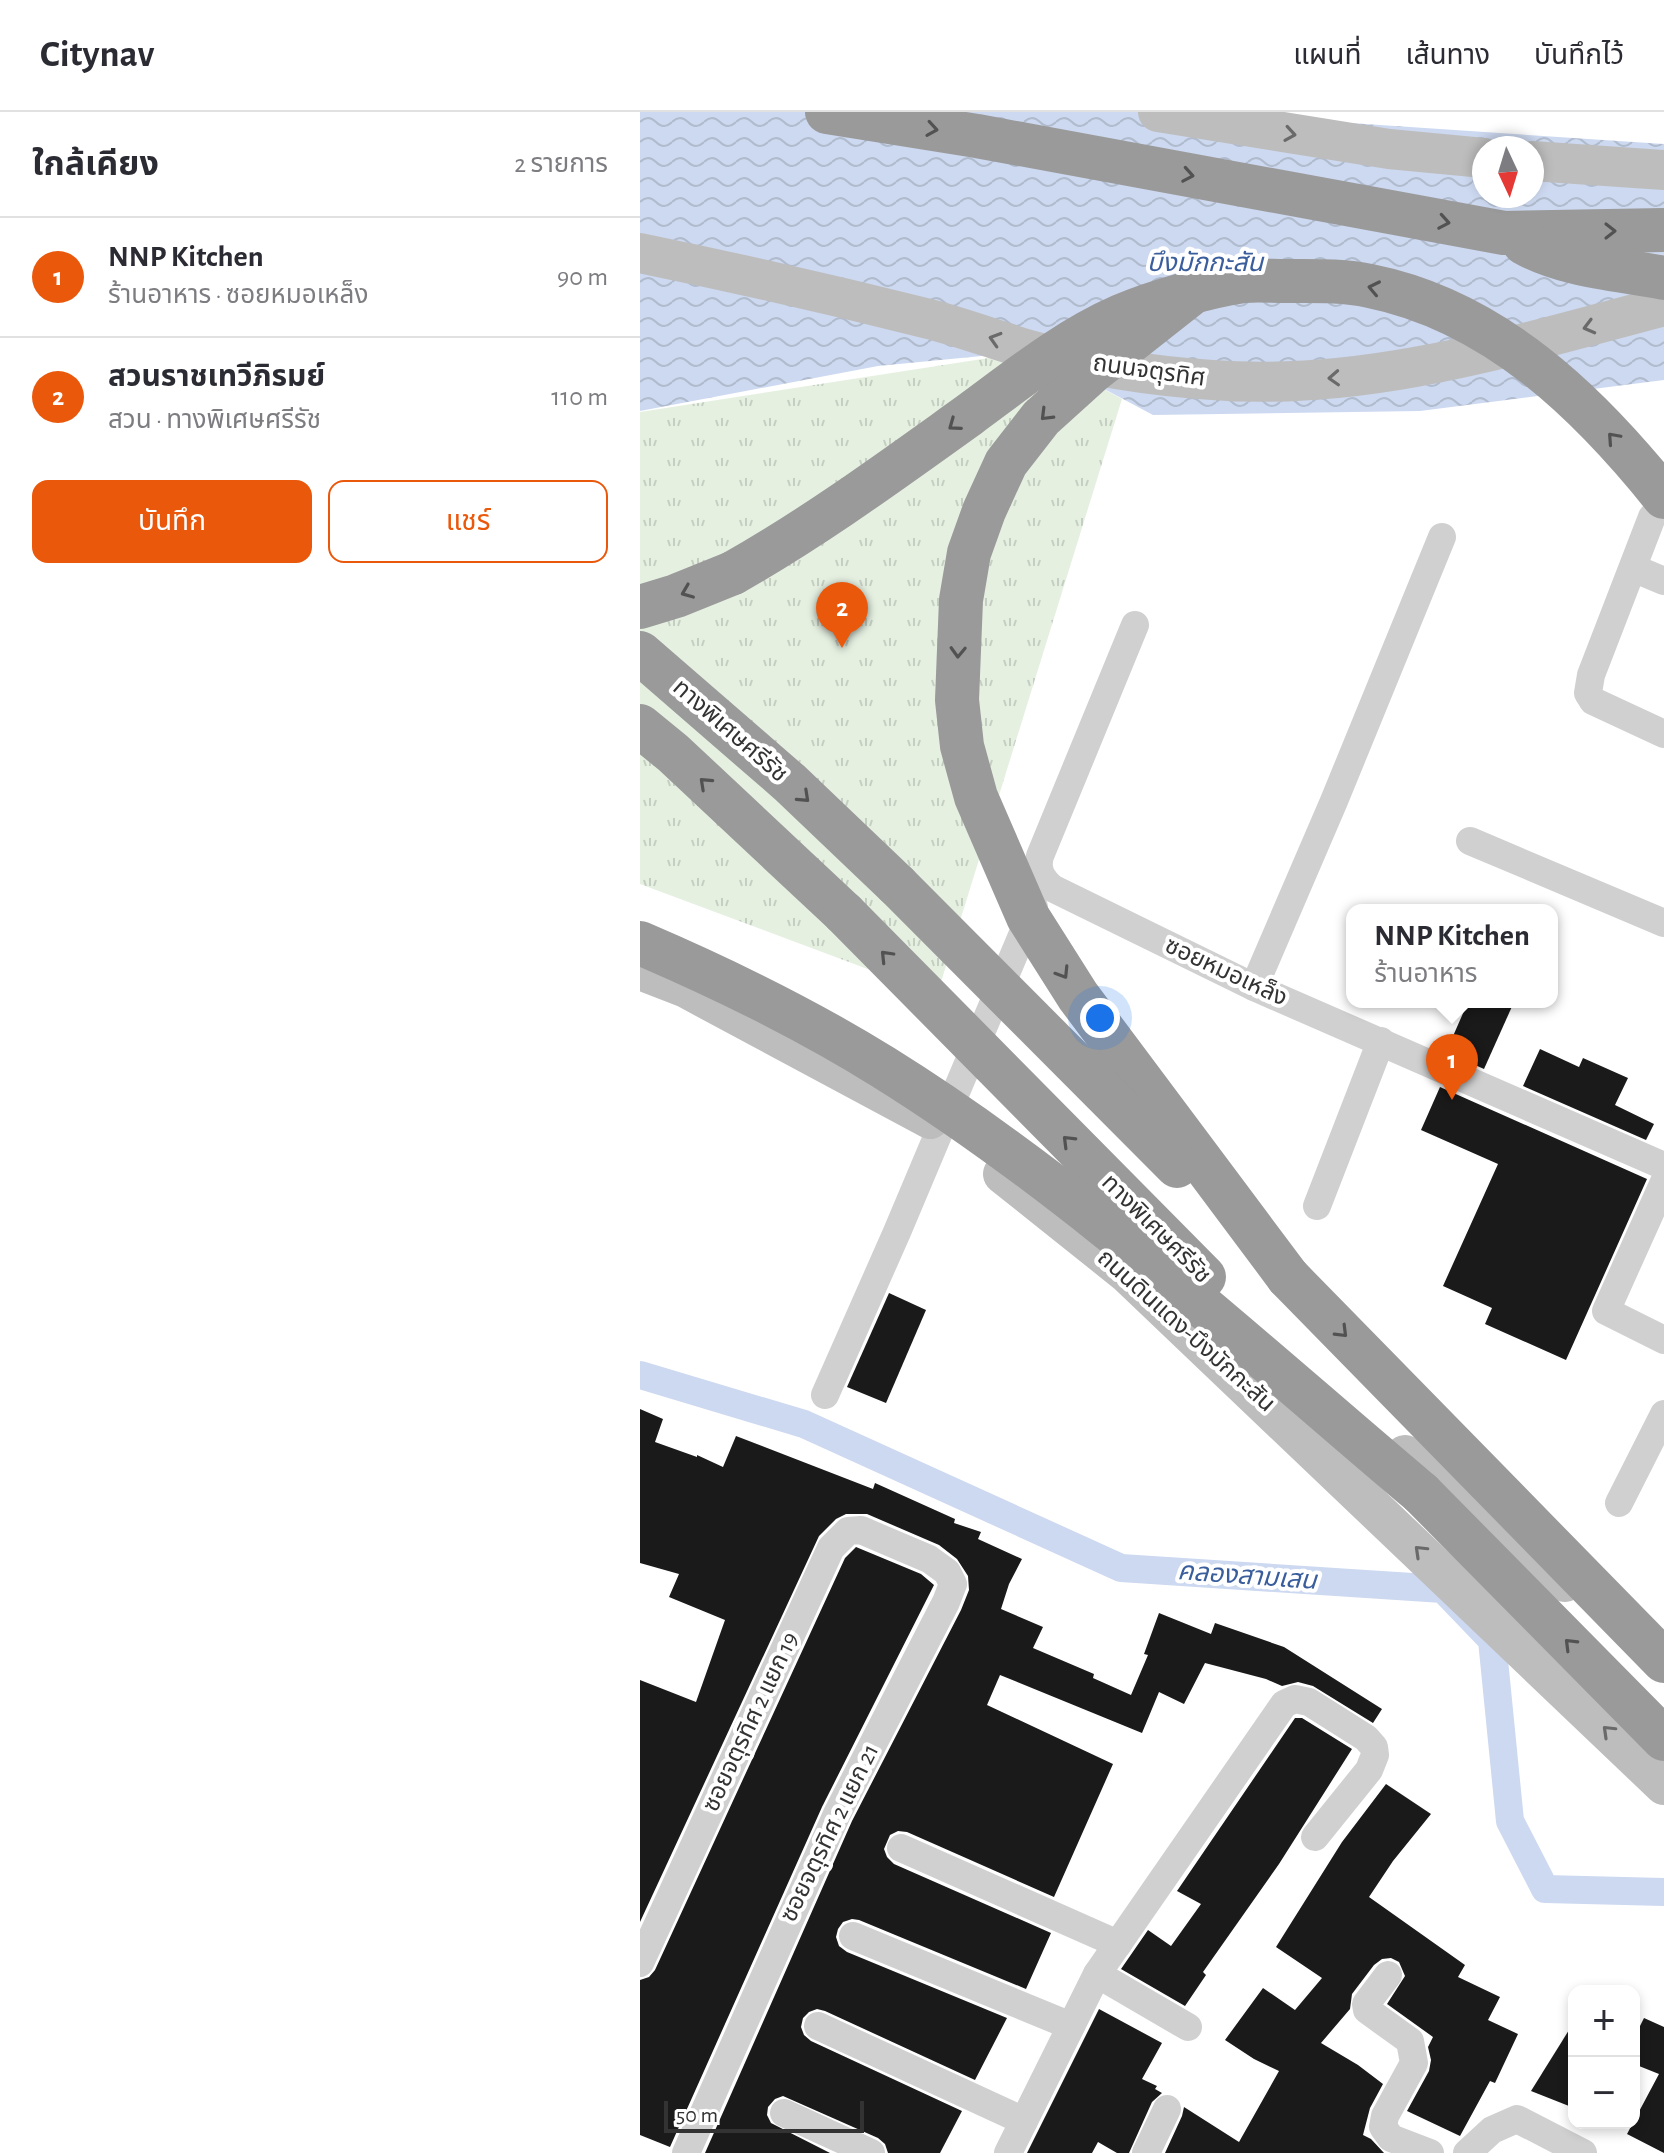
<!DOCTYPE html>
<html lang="th">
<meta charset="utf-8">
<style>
body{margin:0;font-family:"Alegreya Sans","Noto Sans Thai",sans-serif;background:#f7f7f7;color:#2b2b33}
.controls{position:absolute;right:24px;bottom:24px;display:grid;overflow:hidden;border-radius:16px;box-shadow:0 4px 12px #0003}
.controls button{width:72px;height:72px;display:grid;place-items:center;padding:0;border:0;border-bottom:2px solid #e1e1e2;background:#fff;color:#2b2b33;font:40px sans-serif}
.compass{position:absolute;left:832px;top:24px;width:72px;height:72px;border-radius:50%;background:#fff;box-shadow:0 4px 12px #0003;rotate:176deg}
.scale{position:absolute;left:24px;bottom:20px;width:200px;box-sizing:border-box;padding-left:8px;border:4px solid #333;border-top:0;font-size:22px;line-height:28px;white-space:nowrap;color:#333;-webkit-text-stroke:6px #fff;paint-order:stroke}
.you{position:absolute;left:460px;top:906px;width:28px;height:28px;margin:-20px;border:6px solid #fff;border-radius:50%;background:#1a73e8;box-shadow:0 0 0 12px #1a73e833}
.badge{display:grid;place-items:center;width:52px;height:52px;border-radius:50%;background:#ea580c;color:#fff;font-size:26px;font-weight:700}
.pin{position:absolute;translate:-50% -66px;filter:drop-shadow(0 2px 4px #0008)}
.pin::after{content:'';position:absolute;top:42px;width:28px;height:24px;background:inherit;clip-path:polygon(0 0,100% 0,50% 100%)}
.popup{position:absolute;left:706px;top:792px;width:212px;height:104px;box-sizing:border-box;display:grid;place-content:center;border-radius:16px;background:#fff;filter:drop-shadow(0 2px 6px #0005);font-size:26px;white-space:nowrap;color:#7c7c81}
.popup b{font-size:30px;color:#2b2b33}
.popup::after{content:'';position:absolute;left:50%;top:100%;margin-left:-16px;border:16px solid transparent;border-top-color:#fff}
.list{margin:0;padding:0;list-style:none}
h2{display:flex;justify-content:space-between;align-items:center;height:104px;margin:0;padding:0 32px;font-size:34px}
h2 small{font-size:26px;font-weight:400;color:#7c7c81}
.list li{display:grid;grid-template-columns:52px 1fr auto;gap:24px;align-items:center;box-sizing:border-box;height:120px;padding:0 32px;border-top:2px solid #e1e1e2}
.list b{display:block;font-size:30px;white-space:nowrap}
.list p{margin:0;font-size:26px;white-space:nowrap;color:#7c7c81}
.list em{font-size:26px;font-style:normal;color:#7c7c81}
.actions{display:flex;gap:16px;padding:24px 32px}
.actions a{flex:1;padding:18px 0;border:2px solid #ea580c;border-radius:16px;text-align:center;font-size:28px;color:#ea580c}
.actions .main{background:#ea580c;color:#fff}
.map{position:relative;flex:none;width:1024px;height:2041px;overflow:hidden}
header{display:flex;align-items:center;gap:48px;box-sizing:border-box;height:112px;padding:0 40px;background:#fff;border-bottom:2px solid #e1e1e2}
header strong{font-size:38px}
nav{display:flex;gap:44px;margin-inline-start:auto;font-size:28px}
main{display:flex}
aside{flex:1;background:#fff}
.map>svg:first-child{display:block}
.grass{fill:url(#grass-tufts)}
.water{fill:url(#water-waves);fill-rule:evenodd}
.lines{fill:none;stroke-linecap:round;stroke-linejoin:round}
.canal{stroke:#cdd9f0;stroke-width:28}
.building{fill:#1a1a1a}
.street{stroke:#d0d0d0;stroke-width:28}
.secondary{stroke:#bdbdbd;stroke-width:40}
.highway{stroke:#9a9a9a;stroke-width:44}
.highway-bridge{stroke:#9a9a9a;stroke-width:44}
.oneway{stroke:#525252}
.oneway2{stroke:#6a6a6a}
.labels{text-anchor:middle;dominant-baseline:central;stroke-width:8;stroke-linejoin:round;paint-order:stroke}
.street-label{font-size:24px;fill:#333;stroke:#fff}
.water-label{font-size:26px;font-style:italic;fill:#3a5d9c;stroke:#fff}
</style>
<header>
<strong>Citynav</strong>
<nav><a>แผนที่</a><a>เส้นทาง</a><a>บันทึกไว้</a></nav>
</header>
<main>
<aside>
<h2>ใกล้เคียง<small>2 รายการ</small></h2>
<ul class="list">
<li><span class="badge">1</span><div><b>NNP Kitchen</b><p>ร้านอาหาร · ซอยหมอเหล็ง</p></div><em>90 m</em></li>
<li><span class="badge">2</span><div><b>สวนราชเทวีภิรมย์</b><p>สวน · ทางพิเศษศรีรัช</p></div><em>110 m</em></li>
</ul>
<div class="actions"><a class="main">บันทึก</a><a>แชร์</a></div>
</aside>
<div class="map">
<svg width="1024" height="2041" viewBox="0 0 1024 2041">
<defs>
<pattern id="grass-tufts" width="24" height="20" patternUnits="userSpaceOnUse" patternTransform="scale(2)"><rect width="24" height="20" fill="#e5f0e1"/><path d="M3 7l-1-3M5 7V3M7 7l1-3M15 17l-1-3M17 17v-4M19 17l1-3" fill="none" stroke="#c5cec2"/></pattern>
<pattern id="water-waves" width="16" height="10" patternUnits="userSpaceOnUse" patternTransform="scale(2)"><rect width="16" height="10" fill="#cdd9f0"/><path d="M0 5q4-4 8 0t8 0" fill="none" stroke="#b0bbce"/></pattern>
</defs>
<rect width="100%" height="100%" fill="#fff"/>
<path class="grass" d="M 394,239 L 482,287 L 297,883 L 0,772 L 0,300 Z"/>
<path class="water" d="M 0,0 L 638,0 L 695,10 L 1024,32 L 1024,268 L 780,299 L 513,303 L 393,239 L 238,254 L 0,299 ZM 844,36 L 892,36 L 892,84 L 844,84 Z"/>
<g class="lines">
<path class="canal" d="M 0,1263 L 164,1312 L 481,1456 L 803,1477 L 852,1528 L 870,1709 L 905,1777 L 1024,1780"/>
</g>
<g class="building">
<path d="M 828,890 L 874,890 L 844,957 L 806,940 Z"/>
<path d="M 900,937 L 939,955 L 943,946 L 988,966 L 975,993 L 1014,1012 L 1006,1028 L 883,974 Z"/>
<path d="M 800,975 L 1007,1067 L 926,1248 L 845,1212 L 852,1196 L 803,1174 L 858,1052 L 781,1018 Z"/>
<path d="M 249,1181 L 286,1198 L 246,1291 L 207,1275 Z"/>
<path d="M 0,1297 L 23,1307 L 15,1330 L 57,1345 L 57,1343 L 83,1355 L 96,1324 L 233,1377 L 235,1371 L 315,1407 L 314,1411 L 341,1420 L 338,1427 L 382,1447 L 369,1472 L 361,1497 L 403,1515 L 393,1536 L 454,1562 L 453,1566 L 491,1583 L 508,1543 L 504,1542 L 519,1501 L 571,1522 L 575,1511 L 644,1535 L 742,1597 L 733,1611 L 673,1574 L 658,1570 L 642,1574 L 626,1567 L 565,1551 L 544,1592 L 519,1580 L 502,1621 L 360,1563 L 347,1593 L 473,1652 L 414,1785 L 267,1720 L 258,1719 L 250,1723 L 244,1737 L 247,1745 L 254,1752 L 411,1821 L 386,1877 L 219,1808 L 212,1807 L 203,1810 L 198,1817 L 196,1825 L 199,1834 L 207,1840 L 367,1906 L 335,1968 L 185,1899 L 177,1897 L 169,1900 L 163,1906 L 161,1915 L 164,1923 L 171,1929 L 322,1999 L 300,2041 L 248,2041 L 245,2032 L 238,2026 L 143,1984 L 135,1987 L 128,1995 L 127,2003 L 131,2011 L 190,2041 L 65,2041 L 212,1709 L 321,1498 L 329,1478 L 328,1464 L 317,1447 L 299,1433 L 227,1402 L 206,1402 L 196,1407 L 179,1424 L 0,1810 L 0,1568 L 56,1590 L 85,1508 L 29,1485 L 39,1462 L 0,1451 Z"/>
<path d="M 216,1435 L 281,1462 L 294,1473 L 182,1695 L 30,2035 L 0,2023 L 0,1868 L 9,1865 L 15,1858 L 205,1446 Z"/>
<path d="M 655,1606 L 662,1606 L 712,1637 L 639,1752 L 563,1860 L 566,1863 L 545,1894 L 481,1857 L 508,1818 L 531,1834 L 561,1792 L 537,1779 Z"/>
<path d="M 746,1672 L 791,1702 L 753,1749 L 729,1785 L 825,1853 L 818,1865 L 860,1885 L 848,1908 L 878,1922 L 855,1971 L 850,1969 L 820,2024 L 767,1999 L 789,1959 L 791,1948 L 788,1935 L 793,1925 L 747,1892 L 765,1864 L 759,1850 L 751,1846 L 742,1847 L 734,1853 L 712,1882 L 710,1897 L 681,1931 L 718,1953 L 743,1972 L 730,1996 L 723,2023 L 731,2027 L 744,2041 L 525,2041 L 542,2004 L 544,1995 L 599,2030 L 639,1959 L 614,1947 L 585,1928 L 623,1876 L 655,1898 L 682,1866 L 636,1835 L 702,1730 Z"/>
<path d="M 459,1897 L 522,1931 L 502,1967 L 517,1974 L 515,1977 L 522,1981 L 512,1990 L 489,2041 L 477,2041 L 458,2030 L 452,2041 L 387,2041 Z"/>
<path d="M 1004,1906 L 1024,1915 L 1024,2041 L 987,2022 L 1019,1962 L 994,1952 L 994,1926 Z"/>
<path d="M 934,1910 L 934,1996 L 891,1979 Z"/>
</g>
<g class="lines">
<g class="street">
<path d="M 1012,405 L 951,563 L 948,581 L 953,589 L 1024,622"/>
<path d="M 993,456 L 1024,469"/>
<path d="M 495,513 L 400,744 C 396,758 402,767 412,776 L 614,875 L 1024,1054"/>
<path d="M 830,729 L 1024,811"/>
<path d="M 614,875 L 694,689 L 802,425"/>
<path d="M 1024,1070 L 966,1199 L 1024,1228"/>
<path d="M 677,1094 L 741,929"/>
<path d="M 185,1283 L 257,1120 L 394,795"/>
<path d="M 979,1391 L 1024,1302"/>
<path d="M 261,1736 L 478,1832"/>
<path d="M 213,1824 L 431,1914"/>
<path d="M 0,1851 L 191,1436 L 208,1419 L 221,1418 L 289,1447 L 307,1460 L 313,1472 L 306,1490 L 197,1702 L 46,2041"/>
<path d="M 457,1862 L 548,1915"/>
<path d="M 748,1863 L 726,1892 L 727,1898 L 770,1929 L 774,1951 L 745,2004 L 743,2015 L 751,2026 L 790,2041"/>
<path d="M 178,1914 L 384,2009"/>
<path d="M 144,2001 L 231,2041"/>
<path d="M 368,2041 L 457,1862 L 644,1592 L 655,1587 L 669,1590 L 726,1626 L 734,1635 L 735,1643 L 729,1658 L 675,1725"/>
<path d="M 506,2041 L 527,1997"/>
<path d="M 827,2041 L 852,2018 L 877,2007 L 943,2041"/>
</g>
<g class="secondary">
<path d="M 518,0 L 749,37 L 844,46"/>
<path d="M 892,49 L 1024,58"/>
<path d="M 0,141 C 97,161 193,183 289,207 C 324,216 358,229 393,239 C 452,255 512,264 572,268 C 727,280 876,233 1024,194"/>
<path d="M 0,858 L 46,876 L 290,1007"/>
<path d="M 363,1062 L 487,1161 L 1024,1673"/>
<path d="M 765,1343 L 925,1470"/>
</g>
<g class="highway">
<path d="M 187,0 L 337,24 L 864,121 L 1024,118"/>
<path d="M 884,131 C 925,154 978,157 1024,166"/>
<path d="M 0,495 L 36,484 L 93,461"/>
<path d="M 0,541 L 150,671 L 257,773"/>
<path d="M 0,614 L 33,641 L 204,801"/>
<path d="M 648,1165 L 1024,1549"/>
<path d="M 781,1381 L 1024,1627"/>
</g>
<g class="highway-bridge">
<path d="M 552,181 L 453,259 L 401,306 L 366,351 L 344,399 L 329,441 L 321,488 L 317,588 L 322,634 L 336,685 L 388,805 L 438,884 L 648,1165"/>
<path d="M 93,461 C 176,414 252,358 329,303 C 378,267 426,228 481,204 C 513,190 569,174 604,169 C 617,168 632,169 646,169 C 674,169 703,168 730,174 C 854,199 948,290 1024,385"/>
<path d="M 257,773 L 537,1054"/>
<path d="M 204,801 L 564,1165"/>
<path d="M 0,831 C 84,867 166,907 243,955 C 436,1075 608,1235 781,1381"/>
</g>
</g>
<defs><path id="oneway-chevron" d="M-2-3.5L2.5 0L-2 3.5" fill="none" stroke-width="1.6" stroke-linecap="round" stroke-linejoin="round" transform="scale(2)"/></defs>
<g class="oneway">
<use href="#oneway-chevron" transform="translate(292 17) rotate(9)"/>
<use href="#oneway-chevron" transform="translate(548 63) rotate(10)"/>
<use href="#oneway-chevron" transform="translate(804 110) rotate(10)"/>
<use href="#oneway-chevron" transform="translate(970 119)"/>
<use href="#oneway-chevron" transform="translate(734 176) rotate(-168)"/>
<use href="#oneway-chevron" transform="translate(406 303) rotate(135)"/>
<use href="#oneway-chevron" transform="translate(314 313) rotate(144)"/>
<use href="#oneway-chevron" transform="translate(973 326) rotate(-132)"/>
<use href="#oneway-chevron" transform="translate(47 480) rotate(158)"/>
<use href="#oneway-chevron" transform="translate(318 540) rotate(92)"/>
<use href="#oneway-chevron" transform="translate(65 671) rotate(-137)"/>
<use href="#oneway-chevron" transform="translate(164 685) rotate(43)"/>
<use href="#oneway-chevron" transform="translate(246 844) rotate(-134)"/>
<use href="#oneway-chevron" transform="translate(423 861) rotate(58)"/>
<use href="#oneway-chevron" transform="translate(428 1029) rotate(-135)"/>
<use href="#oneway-chevron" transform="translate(702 1220) rotate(45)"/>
<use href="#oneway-chevron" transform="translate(930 1532) rotate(-135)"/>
</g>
<g class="oneway2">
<use href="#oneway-chevron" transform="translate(650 22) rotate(9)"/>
<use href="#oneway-chevron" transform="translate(949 215) rotate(165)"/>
<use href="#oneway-chevron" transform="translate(355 227) rotate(-163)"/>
<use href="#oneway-chevron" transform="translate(694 266) rotate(177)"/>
<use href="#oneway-chevron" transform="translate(780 1439) rotate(-136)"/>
<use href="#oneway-chevron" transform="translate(968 1619) rotate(-136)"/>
</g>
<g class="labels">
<g class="street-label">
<text transform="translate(509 259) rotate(8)">ถนนจตุรทิศ</text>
<text transform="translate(90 619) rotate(41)">ทางพิเศษศรีรัช</text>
<text transform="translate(586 860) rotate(25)">ซอยหมอเหล็ง</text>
<text transform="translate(516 1117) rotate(45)">ทางพิเศษศรีรัช</text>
<text transform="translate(546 1219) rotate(42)">ถนนดินแดง-บึงมักกะสัน</text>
<text transform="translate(111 1610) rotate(-65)">ซอยจตุรทิศ 2 แยก 19</text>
<text transform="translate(190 1721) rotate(-64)">ซอยจตุรทิศ 2 แยก 21</text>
</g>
<g class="water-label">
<text x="565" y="151">บึงมักกะสัน</text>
<text transform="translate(607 1464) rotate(4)">คลองสามเสน</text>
</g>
</g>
</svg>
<div class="controls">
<button>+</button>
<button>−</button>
</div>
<svg class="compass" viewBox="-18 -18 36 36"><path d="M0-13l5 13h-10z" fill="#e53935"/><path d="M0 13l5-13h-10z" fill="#7c7c81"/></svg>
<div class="scale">50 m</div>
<div class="you"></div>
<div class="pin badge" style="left:812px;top:988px">1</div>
<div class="popup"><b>NNP Kitchen</b>ร้านอาหาร</div>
<div class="pin badge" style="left:202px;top:536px">2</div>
</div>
</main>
